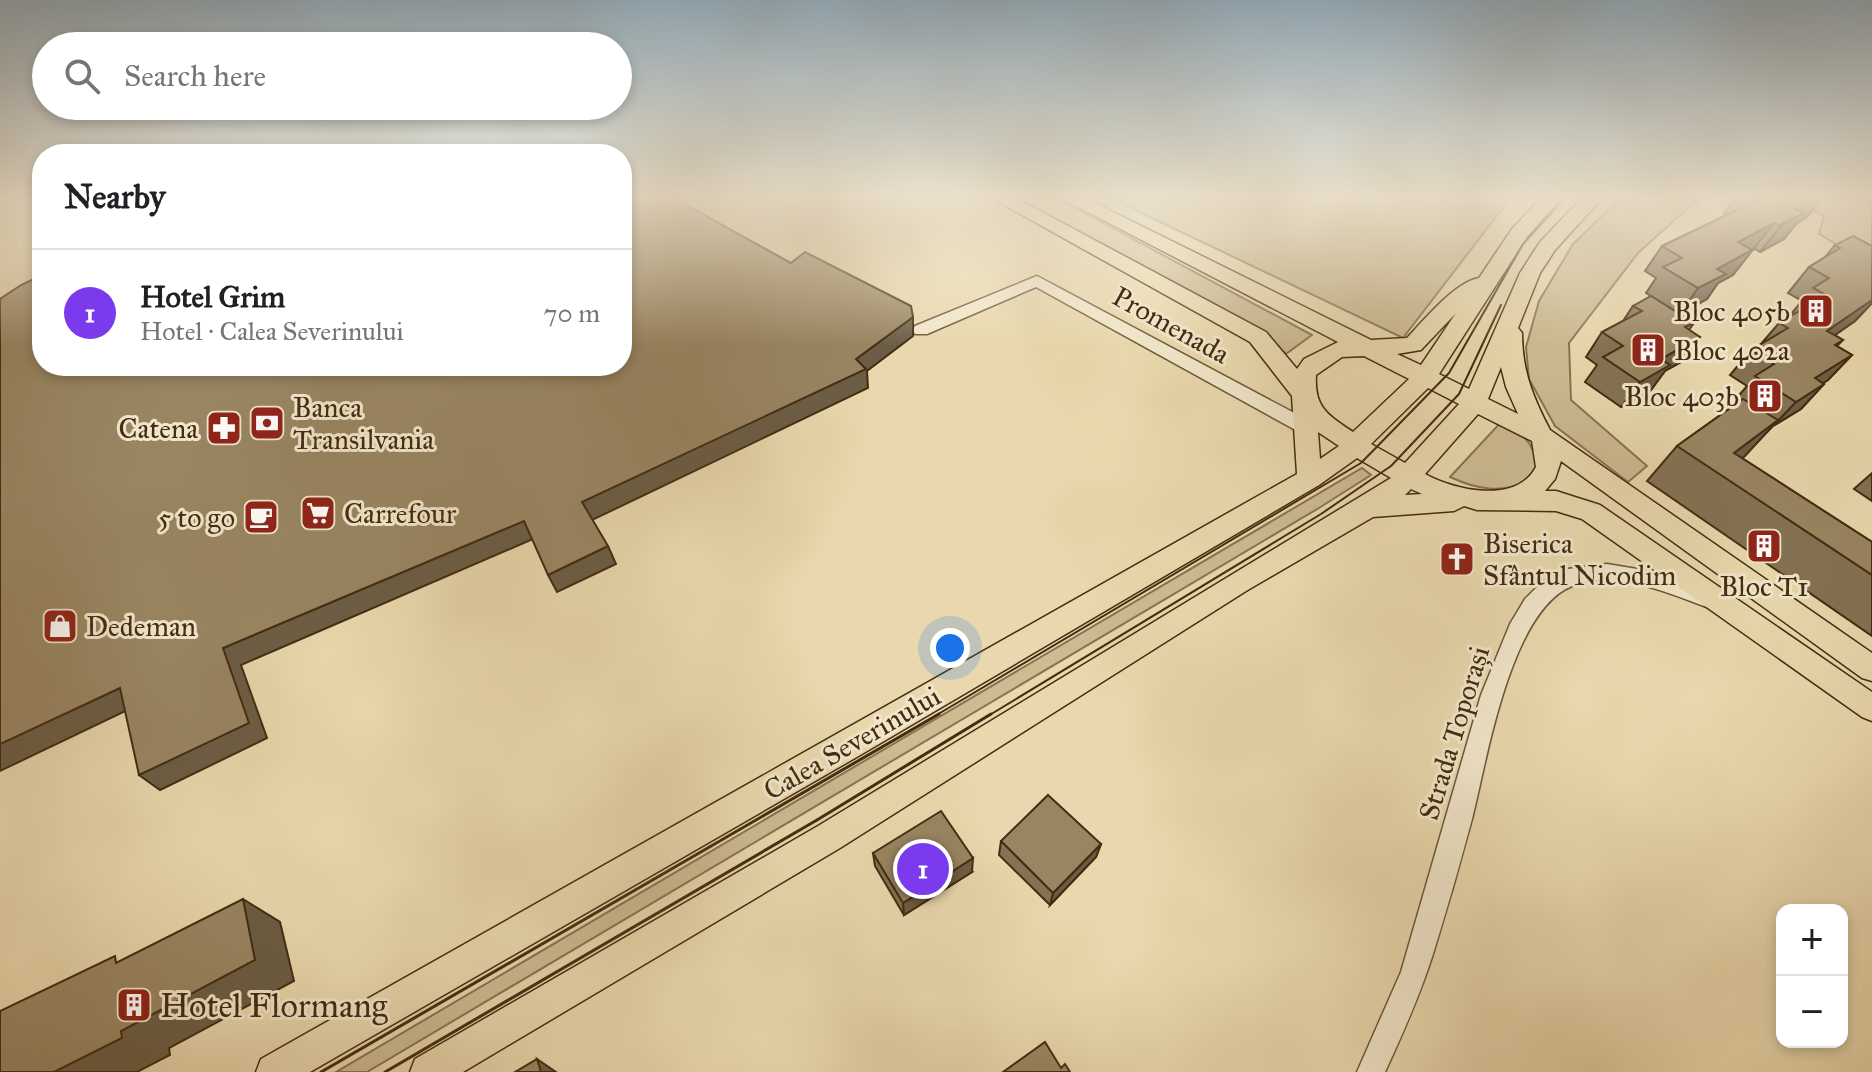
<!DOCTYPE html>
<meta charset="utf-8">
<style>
body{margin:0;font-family:"IM FELL Great Primer",serif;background:#f6f6f6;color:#202124}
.controls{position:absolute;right:24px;bottom:24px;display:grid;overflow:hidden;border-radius:16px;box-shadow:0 4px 12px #0003}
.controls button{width:72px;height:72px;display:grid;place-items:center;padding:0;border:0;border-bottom:2px solid #e0e0e0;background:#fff;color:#202124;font:40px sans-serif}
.you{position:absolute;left:950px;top:648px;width:28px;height:28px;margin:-20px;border:6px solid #fff;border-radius:50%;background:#1a73e8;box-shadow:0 0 0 12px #1a73e833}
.badge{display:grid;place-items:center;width:52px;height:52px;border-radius:50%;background:#7c3aed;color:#fff;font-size:26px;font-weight:700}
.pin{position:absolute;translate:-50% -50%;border:4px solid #fff;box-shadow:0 2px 8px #0006}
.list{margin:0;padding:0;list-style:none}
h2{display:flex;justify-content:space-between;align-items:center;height:104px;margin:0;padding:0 32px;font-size:34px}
h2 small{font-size:26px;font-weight:400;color:#757577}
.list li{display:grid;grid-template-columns:52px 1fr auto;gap:24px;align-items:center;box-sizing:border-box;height:128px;padding:0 32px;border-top:2px solid #e0e0e0}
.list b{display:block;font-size:30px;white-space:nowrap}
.list p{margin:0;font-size:26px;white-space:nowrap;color:#757577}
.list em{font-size:26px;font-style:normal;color:#757577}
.icon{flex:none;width:44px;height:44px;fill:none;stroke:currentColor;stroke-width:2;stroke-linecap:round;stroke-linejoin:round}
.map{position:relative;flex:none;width:1872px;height:1072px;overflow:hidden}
.search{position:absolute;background:#fff;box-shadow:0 4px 12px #0003;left:32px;top:32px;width:600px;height:88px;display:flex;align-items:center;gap:20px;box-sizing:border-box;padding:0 28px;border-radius:44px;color:#757577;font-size:30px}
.panel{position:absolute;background:#fff;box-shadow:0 4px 12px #0003;left:32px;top:144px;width:600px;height:232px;border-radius:32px}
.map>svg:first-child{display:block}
.green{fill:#cdbb92;stroke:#887452;stroke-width:2}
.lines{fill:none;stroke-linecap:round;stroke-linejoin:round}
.minor-casing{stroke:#6c5738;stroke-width:3}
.major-casing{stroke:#432c11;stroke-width:3}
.minor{fill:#f1e6ca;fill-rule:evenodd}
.major{fill:#e9d8ad;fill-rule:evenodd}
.tram-far1{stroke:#432c11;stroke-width:2}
.tram{stroke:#432c11;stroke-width:3}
.wall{fill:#847254;stroke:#432c11;stroke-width:2}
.shaded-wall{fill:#6b5d45;stroke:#432c11;stroke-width:2}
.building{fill:#998562;stroke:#432c11;stroke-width:2}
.labels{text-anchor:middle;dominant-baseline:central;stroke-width:6;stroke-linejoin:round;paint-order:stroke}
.poi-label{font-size:28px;fill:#432c11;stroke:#f1e6ca;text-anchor:start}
.street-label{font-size:28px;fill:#432c11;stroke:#f1e6ca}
.near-poi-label{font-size:34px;fill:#432c11;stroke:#f1e6ca;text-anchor:start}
</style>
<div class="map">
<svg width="1872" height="1072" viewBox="0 0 1872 1072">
<rect width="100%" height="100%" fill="#e9d8ad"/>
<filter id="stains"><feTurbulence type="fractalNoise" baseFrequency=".0025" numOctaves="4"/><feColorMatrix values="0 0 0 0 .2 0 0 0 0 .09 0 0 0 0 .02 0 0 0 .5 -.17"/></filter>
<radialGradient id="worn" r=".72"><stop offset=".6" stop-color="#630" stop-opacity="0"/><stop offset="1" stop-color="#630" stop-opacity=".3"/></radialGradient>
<g class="green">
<path d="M 1009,196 L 1053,196 L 1312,335 L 1286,354 L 1262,333 Z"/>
<path d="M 1106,196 L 1512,196 L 1403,338 Z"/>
<path d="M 1623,196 L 1706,196 L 1688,208 L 1638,253 L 1569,343 L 1571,400 L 1647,466 L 1628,482 L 1555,426 L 1529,379 L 1526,347 L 1539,301 L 1573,244 Z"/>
<path d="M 1784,196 L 1872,196 L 1872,265 L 1819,234 L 1824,216 Z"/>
<path d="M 1502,421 C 1524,436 1531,439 1538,465 L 1529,482 C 1500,493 1478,490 1450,477 Z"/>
<path d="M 1362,468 L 1371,475 L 1319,508 L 367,1072 L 336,1072 Z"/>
</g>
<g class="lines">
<defs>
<g id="minor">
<path d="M 1037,276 L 1313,423 L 1316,428 L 1313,433 L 1301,433 L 1036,287 L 927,334 L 915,334 L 913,330 L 915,326 Z"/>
<path d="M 1607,564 L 1649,571 L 1714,592 L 1717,598 L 1714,604 L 1707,607 C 1667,593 1614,568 1572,586 C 1510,611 1487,760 1472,819 C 1460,864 1447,909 1433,954 C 1420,995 1403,1033 1385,1072 L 1357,1072 L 1401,972 L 1481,695 L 1510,624 L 1525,599 L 1543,581 L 1568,569 Z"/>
</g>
<path id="major" d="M 988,196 L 1012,196 L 1266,332 L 1297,369 L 1304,359 L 1338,342 L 1057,196 L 1081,196 L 1371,340 L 1407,338 C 1424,320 1455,282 1479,278 L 1512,229 L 1543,196 L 1563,196 L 1527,237 L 1439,374 L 1469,389 L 1520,273 L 1540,242 L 1584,196 L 1604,196 L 1555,250 L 1540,273 L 1518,328 L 1522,333 C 1522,371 1533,397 1550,430 L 1872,653 L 1872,681 L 1862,678 L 1561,461 L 1555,479 L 1545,491 L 1556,491 L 1600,505 L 1872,692 L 1872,721 L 1862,717 L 1582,519 L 1556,511 L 1477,510 L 1464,506 L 1454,511 L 1373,517 L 1246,591 L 840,848 L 463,1072 L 410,1072 L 415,1059 L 818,826 L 1391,478 L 1357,458 L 1319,485 L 862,754 L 310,1072 L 256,1072 L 261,1059 L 1297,474 L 1292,396 L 1250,342 ZM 1456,313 L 1421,365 L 1397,354 L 1421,350 ZM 1364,356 L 1409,379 L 1353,432 C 1328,415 1314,408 1316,375 L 1342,357 ZM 1501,367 L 1506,387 L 1518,414 L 1488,399 ZM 1428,388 L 1459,404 L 1405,463 L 1371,444 ZM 1478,414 L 1532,441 L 1536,467 C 1516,505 1454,490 1425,474 ZM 1318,432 L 1339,446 L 1320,459 ZM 1411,489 L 1422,494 L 1405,495 Z"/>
</defs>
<use href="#minor" class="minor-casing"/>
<use href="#major" class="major-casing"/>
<use href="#minor" class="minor"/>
<use href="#major" class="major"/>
<g class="tram-far1">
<path d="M 935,716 L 1361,463 L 1449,373 L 1523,244 L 1567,196"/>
<path d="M 988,716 L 1321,514 L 1391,466 L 1459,394 L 1501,305"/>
</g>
<g class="tram">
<path d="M 321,1072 L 939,714"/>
<path d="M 385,1072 L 817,820 L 991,714"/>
</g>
</g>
<g class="wall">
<path d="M 1736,196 L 1824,196 L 1807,217 L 1796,224 L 1784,239 L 1760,252 L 1755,249 L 1752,250 L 1733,275 L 1718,283 L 1707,299 L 1680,314 L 1646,293 L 1656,278 L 1645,271 L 1662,246 L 1726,215 L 1724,214 Z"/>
<path d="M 1835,245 L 1872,246 L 1872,303 L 1855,321 L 1835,335 L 1843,340 L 1837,346 L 1852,355 L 1828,380 L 1823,383 L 1824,384 L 1801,409 L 1773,426 L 1742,458 L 1872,542 L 1872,636 L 1647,481 L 1677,446 L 1737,403 L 1734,401 L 1747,386 L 1730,375 L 1751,350 L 1761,344 L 1779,323 L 1793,314 L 1791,314 L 1802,301 L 1788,293 L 1809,267 L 1825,257 Z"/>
<path d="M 1633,306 L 1694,323 L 1689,330 L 1681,362 L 1665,371 L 1651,390 L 1621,407 L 1585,382 L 1597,365 L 1586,357 L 1602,332 L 1623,321 Z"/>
<path d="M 1872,473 L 1872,501 L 1854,489 Z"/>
<path d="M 1001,841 L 1101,844 L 1096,857 L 1050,905 L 999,855 Z"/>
<path d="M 873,853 L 972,872 L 904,915 L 875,866 Z"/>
</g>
<g class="shaded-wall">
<path d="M 1805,196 L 1824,196 L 1807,217 L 1796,224 L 1784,239 L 1760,252 Z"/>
<path d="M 1774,223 L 1733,275 L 1718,283 L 1707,299 L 1680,314 L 1698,288 L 1738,242 Z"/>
<path d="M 1872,291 L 1872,303 L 1855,321 L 1805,356 L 1827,331 Z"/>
<path d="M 913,317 L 913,336 L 867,371 L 868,388 L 590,521 L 582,502 L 856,359 Z"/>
<path d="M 1700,337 L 1681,362 L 1665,371 L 1651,390 L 1621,407 L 1640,382 L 1661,359 Z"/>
<path d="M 1852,355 L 1828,380 L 1795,401 L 1815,378 Z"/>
<path d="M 1824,384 L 1801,409 L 1773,426 L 1796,402 Z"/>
<path d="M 1778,420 L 1745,456 L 1720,475 L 1734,453 Z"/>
<path d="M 524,521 L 533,539 L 241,665 L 267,738 L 160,790 L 139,775 L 223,648 Z"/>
<path d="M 608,546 L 616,564 L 557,592 L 548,575 Z"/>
<path d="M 120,688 L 140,704 L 0,771 L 0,744 Z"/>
<path d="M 1101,844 L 1096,857 L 1050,905 L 1053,893 Z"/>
<path d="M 973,858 L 972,872 L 904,915 L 903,903 Z"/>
<path d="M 243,899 L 280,922 L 294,981 L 169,1048 L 170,1055 L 137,1072 L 54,1072 Z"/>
<path d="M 537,1059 L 556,1072 L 541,1072 Z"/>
</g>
<g class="building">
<path d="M 622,196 L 670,196 L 791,263 L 805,252 L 911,306 L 913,317 L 856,359 L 866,369 L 582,502 L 608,546 L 548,575 L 524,521 L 223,648 L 249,723 L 139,775 L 120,688 L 0,744 L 0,299 L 21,285 L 42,275 L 42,366 L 622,366 Z"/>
<path d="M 1756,196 L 1819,196 L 1795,209 L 1804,213 L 1779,226 L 1774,223 L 1738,242 L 1752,250 L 1717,269 L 1726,274 L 1698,288 L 1663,267 L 1682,258 L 1662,246 L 1761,199 Z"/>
<path d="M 1853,236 L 1872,246 L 1872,300 L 1827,331 L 1843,340 L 1835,345 L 1852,355 L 1815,378 L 1824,384 L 1796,402 L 1755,376 L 1774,364 L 1751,350 L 1788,328 L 1779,323 L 1826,295 L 1813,288 L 1829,278 L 1809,267 L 1840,248 L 1835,245 Z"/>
<path d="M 1651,296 L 1694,323 L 1685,327 L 1700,337 L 1661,359 L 1670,365 L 1640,382 L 1603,357 L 1623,346 L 1602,332 L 1642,311 L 1633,306 Z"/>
<path d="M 1743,399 L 1778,420 L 1734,453 L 1872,542 L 1872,575 L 1677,446 Z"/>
<path d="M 1048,795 L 1101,844 L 1053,893 L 1001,841 Z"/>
<path d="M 941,811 L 973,858 L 903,903 L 873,853 Z"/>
<path d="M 243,899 L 255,960 L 121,1031 L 122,1038 L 54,1072 L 0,1072 L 0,1011 L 115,956 L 116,963 Z"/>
<path d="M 1045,1042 L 1061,1068 L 1065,1064 L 1070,1072 L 1003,1072 Z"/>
<path d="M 537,1059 L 541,1072 L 515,1072 Z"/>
</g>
<linearGradient id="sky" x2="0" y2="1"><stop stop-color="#92abbb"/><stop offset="0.57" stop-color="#f5edda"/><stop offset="1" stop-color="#f5edda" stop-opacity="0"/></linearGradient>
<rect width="1872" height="346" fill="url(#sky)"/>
<defs>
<symbol id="building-square" viewBox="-11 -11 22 22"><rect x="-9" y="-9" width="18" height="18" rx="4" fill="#8f2418" stroke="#f1e6ca"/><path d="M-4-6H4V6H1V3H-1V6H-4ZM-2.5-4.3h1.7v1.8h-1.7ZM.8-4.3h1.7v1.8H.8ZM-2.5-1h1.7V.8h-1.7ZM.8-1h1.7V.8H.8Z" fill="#fff"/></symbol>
<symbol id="bank-square" viewBox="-11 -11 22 22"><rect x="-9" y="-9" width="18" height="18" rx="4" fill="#8f2418" stroke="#f1e6ca"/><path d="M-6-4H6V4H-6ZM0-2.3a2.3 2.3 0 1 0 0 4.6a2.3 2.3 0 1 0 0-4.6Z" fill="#fff"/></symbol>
<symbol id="pharmacy-square" viewBox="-11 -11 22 22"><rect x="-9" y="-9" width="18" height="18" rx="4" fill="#8f2418" stroke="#f1e6ca"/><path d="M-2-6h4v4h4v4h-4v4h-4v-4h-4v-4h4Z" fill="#fff"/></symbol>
<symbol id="supermarket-square" viewBox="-11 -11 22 22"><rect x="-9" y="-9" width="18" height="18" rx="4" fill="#8f2418" stroke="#f1e6ca"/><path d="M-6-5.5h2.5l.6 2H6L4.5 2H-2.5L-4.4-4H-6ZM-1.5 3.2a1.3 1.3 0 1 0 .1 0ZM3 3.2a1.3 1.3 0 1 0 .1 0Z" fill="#fff"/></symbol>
<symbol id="cafe-square" viewBox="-11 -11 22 22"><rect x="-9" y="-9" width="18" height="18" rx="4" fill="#8f2418" stroke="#f1e6ca"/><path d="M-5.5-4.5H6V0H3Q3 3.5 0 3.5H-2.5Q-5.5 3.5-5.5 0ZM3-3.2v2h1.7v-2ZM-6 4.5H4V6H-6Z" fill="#fff"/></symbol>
<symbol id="church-square" viewBox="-11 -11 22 22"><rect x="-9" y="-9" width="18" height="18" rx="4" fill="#8f2418" stroke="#f1e6ca"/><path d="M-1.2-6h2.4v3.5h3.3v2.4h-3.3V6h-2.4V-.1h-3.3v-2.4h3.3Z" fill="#fff"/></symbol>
<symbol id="shop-square" viewBox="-11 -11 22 22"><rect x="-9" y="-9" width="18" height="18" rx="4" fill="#8f2418" stroke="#f1e6ca"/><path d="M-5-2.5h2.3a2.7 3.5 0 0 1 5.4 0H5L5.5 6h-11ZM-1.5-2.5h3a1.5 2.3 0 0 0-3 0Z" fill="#fff"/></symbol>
</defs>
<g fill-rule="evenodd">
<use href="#building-square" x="1796" y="291" width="40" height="40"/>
<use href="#building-square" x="1628" y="330" width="40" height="40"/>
<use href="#building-square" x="1745" y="376" width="40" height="40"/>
<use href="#bank-square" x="247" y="403" width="40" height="40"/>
<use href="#pharmacy-square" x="204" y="408" width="40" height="40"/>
<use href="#supermarket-square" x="298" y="493" width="40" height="40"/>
<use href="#cafe-square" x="241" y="497" width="40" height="40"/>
<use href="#building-square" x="1744" y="526" width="40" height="40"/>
<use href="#church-square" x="1437" y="539" width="40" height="40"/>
<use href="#shop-square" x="40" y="606" width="40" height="40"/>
<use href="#building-square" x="114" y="985" width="40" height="40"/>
</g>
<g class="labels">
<g class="poi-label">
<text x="1790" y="311" text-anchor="end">Bloc 405b</text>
<text x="1674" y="350">Bloc 402a</text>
<text x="1739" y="396" text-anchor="end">Bloc 403b</text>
<text x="293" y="407">Banca<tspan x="293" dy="32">Transilvania</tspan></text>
<text x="198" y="428" text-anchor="end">Catena</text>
<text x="344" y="513">Carrefour</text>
<text x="235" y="517" text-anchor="end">5 to go</text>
<text x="1483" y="543">Biserica<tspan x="1483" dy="32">Sfântul Nicodim</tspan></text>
<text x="1764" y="586" text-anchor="middle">Bloc T1</text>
<text x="86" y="626">Dedeman</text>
</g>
<g class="street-label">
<text transform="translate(1171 325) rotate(29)">Promenada</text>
<text transform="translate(1454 733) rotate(-73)">Strada Toporași</text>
<text transform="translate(852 743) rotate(-30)">Calea Severinului</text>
</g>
<g class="near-poi-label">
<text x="160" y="1005">Hotel Flormang</text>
</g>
</g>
<rect width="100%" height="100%" filter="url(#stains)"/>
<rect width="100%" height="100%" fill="url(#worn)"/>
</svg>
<div class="controls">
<button>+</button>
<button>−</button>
</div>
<div class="you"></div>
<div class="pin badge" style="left:923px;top:869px">1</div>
<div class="search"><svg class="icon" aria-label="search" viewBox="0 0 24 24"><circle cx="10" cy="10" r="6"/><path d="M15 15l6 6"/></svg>Search here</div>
<section class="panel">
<h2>Nearby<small></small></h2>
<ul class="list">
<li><span class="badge">1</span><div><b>Hotel Grim</b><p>Hotel · Calea Severinului</p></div><em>70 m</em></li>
</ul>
</section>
</div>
